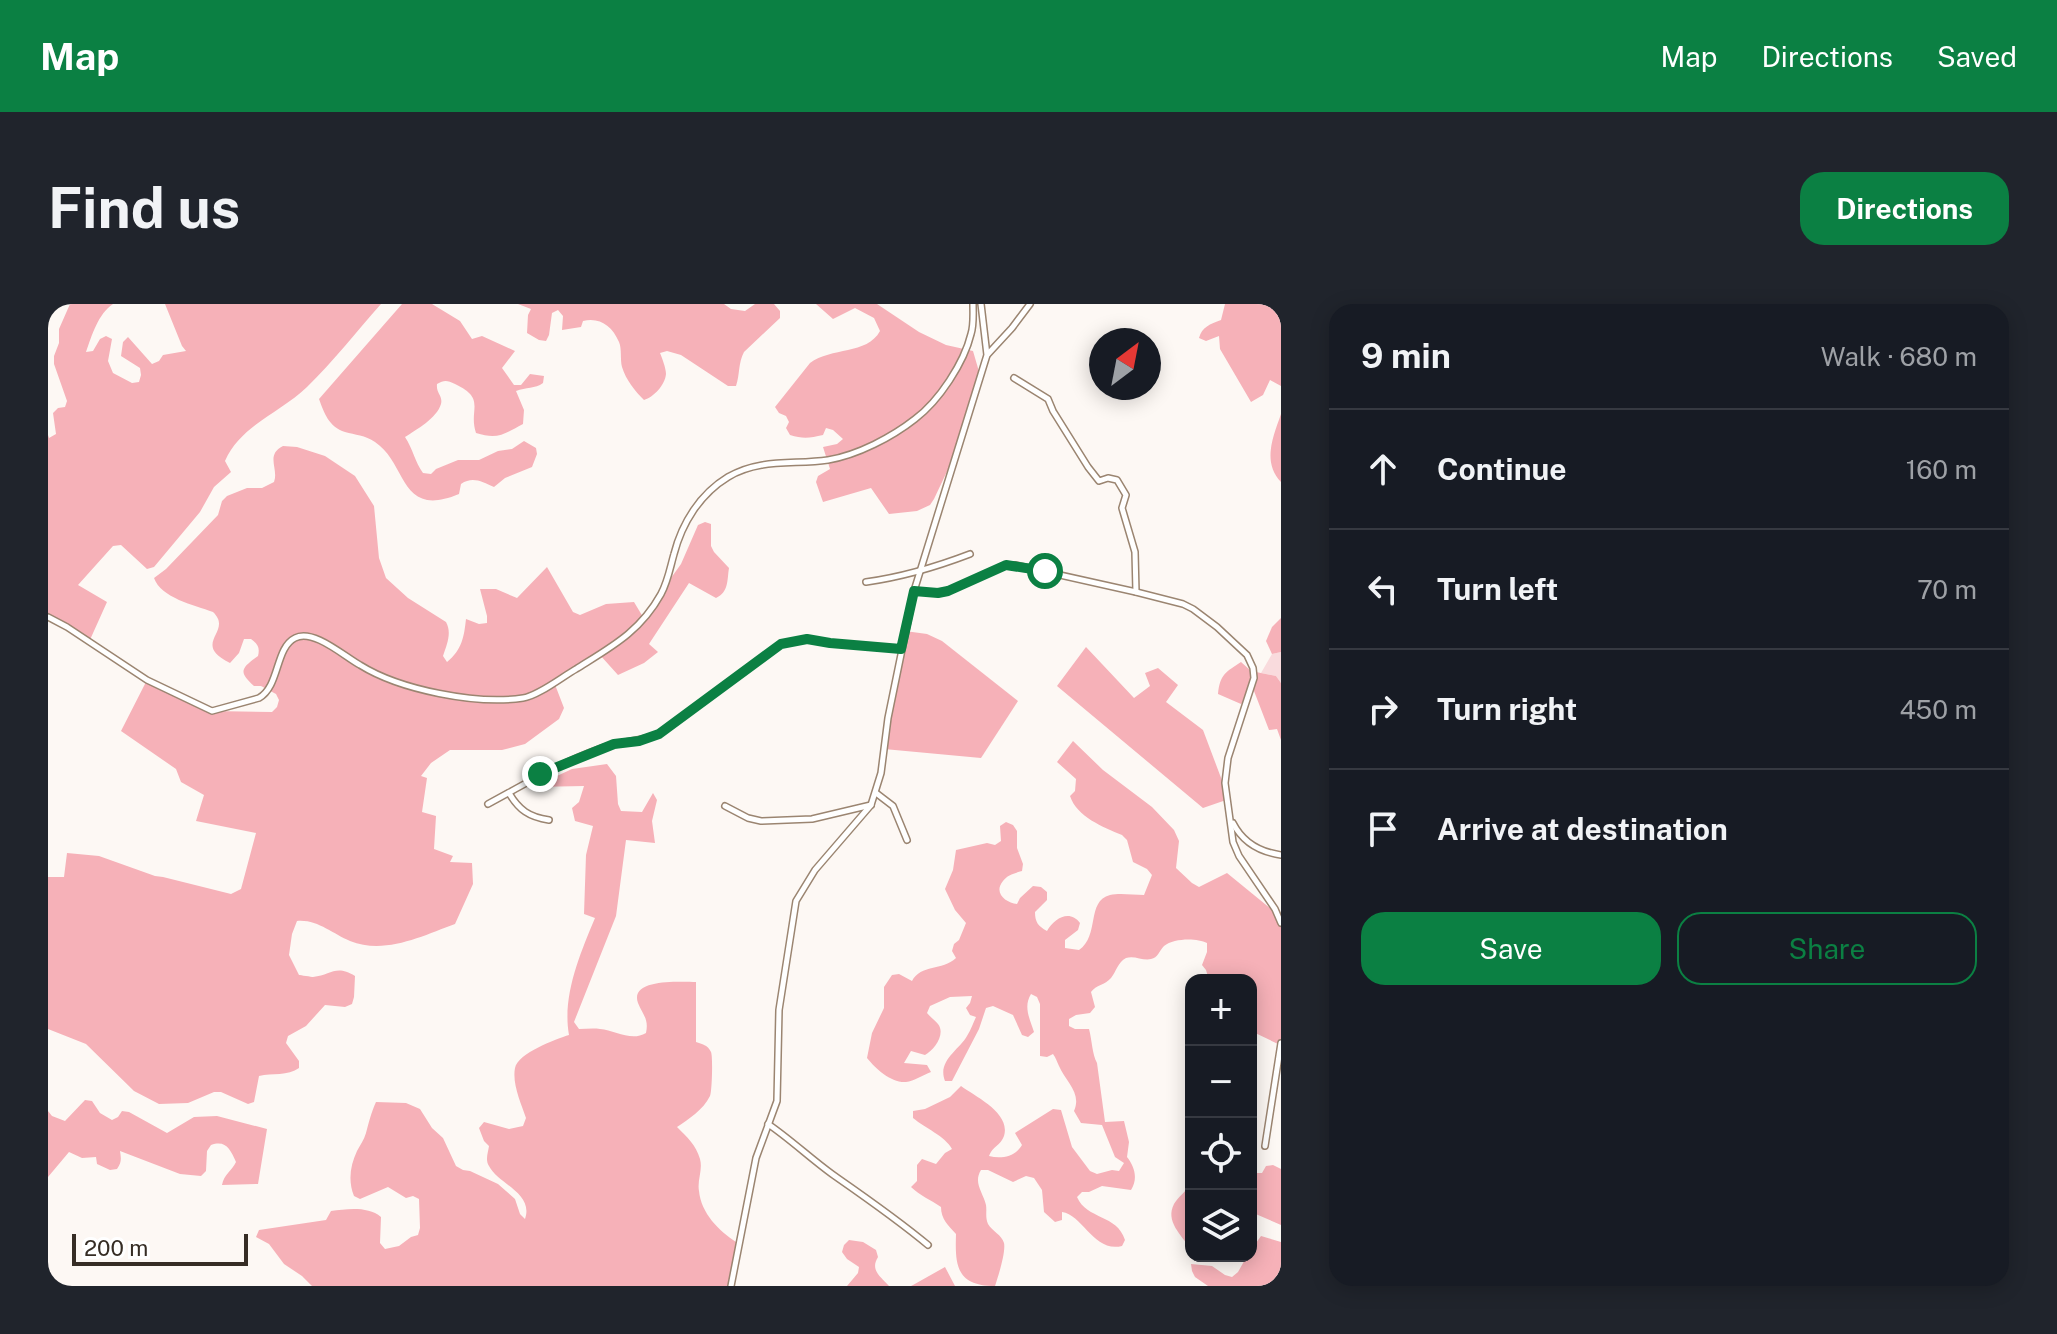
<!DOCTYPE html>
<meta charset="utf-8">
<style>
body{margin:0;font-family:"Public Sans",sans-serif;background:#20242c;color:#f1f3f6}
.controls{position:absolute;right:24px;bottom:24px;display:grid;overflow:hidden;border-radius:16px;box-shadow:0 4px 20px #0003}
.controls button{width:72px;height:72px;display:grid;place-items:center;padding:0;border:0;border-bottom:2px solid #363941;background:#171b24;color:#f1f3f6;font:40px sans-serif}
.compass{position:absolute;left:1041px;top:24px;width:72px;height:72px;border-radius:50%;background:#171b24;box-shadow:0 4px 20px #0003;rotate:32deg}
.scale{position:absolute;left:24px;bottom:20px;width:176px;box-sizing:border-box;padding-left:8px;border:4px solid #362d25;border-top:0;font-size:22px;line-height:28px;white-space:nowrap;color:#362d25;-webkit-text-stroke:6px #fff;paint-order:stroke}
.stop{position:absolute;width:24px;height:24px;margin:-18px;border:6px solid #0b8043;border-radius:50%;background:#fff}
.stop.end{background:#0b8043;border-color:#fff;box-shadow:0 2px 8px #0008}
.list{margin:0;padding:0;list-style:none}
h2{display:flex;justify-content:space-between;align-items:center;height:104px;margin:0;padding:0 32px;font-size:34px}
h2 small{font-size:26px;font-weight:400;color:#9ea1a6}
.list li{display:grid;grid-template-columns:52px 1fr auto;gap:24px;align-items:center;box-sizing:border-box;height:120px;padding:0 32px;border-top:2px solid #363941}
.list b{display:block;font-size:30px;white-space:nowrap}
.list em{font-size:26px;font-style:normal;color:#9ea1a6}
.actions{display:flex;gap:16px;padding:24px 32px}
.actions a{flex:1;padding:18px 0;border:2px solid #0b8043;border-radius:24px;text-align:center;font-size:28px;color:#0b8043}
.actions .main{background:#0b8043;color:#fff}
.icon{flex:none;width:44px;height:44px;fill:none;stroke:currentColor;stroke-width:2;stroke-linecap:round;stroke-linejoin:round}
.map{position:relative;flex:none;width:1233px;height:982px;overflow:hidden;border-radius:24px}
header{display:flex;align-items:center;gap:48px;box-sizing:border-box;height:112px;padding:0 40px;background:#0b8043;color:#fff}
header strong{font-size:38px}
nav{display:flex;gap:44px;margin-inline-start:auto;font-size:28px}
.intro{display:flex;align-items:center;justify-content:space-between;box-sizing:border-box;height:192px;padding:0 48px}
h1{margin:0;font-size:56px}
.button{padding:20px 36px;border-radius:24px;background:#0b8043;color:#fff;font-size:28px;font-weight:700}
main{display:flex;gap:48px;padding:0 48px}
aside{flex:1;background:#171b24;border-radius:24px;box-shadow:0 4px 20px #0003}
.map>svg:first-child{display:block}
.green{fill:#f9dbdd}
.forest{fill:#f6b1b8}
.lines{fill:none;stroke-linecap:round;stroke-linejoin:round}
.street-casing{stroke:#9b8571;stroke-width:8}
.street{stroke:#fff;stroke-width:5}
.route{stroke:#0b8043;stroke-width:10}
</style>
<header>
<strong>Map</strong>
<nav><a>Map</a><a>Directions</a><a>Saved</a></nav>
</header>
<div class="intro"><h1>Find us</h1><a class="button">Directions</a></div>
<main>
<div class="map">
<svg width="1233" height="982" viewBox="0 0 1233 982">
<rect width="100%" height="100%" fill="#fdf8f4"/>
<path class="green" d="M 1233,348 L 1233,379 L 1228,372 L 1213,369 L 1224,350 Z"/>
<g class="forest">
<path d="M 22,0 L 65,0 C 50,10 44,31 38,48 L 45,47 L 52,35 L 58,32 L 64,35 L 60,57 L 65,69 L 84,79 L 91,78 L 93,71 L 92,64 L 73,52 L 75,38 L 80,33 L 104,60 L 111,57 L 115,51 L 138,47 L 134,42 L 117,0 L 333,0 C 309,27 285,58 259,83 C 232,109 193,121 177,157 L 183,168 L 166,183 L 152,208 L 106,263 L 99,265 L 73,241 L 65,242 L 30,281 L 59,298 L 41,338 L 0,313 L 0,131 L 1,134 L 8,130 L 5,109 L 10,104 L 17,103 L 19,97 L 6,60 L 6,52 L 11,39 L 11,25 Z"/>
<path d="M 354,0 L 384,0 L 412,17 L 424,35 L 434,32 L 467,47 L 454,64 L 466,81 L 473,81 L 482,70 L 496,72 L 495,79 C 487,85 478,83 468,87 L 476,106 L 475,120 C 456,130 450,136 428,129 C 420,105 439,95 407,80 C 399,76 396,76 389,80 C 388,90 395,91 393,100 C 389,114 368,126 357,133 C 365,145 367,158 375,169 L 383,170 L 388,165 L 410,156 L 431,156 L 450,147 L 464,145 L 476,137 L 488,144 L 489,150 L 484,163 L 457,174 L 446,183 C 434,178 425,172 413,180 L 411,190 C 351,215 360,160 327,138 C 317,131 307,131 297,128 C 281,123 276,109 271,95 Z"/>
<path d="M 470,0 L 676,0 L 683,5 L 697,7 L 707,0 L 726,0 L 732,7 L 732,14 L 696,48 C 690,59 692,71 688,82 L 680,82 L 633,51 L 619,47 L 612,49 C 614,54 618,64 618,70 C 617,81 606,93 596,96 C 587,87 578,76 574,63 C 572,55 574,45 571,38 C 564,22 552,13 535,17 L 533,23 L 514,26 L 515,12 L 510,6 L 504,9 L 501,31 L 498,37 L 491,36 L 479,29 L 480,11 L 483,5 Z"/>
<path d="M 768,0 L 829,0 L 871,28 L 898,41 L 925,47 L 932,71 L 911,142 L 886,195 L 882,201 L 869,207 L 841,210 L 823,184 L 775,198 L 768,178 L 770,172 L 782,165 L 775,143 L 789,140 L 795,135 L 785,126 L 778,124 L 775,131 C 762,134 755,135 742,131 L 738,124 L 741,118 L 738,112 L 731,109 L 727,103 L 762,59 C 783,43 819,51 832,27 L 826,14 L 807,4 L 785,15 Z"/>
<path d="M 1177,0 L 1233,0 L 1233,82 L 1222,76 L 1215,91 L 1203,98 L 1172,45 L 1171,32 L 1158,37 L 1151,34 C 1154,23 1162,20 1173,16 Z"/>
<path d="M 1233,110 L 1233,178 C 1214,158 1225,133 1233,110 Z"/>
<path d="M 235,142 L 249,143 L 277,152 L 307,172 L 326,202 L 331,254 L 338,274 L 360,294 L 398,318 C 404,329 399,340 395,352 L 399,358 C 414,346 416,333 418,315 L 431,320 L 439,319 L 439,312 L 432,285 L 448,285 L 469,294 L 499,263 L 525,308 L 532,311 L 558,300 L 586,298 L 595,313 L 633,260 L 650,221 L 657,218 L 663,220 L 663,242 L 666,248 L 681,264 C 679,276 681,288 668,294 L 641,279 L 601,340 L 610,348 L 596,359 L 570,371 L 552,351 L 506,378 L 516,404 L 511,415 L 477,440 L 454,446 L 402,446 L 383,459 L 373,472 L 379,474 L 374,508 L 388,512 L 386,545 L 405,552 L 402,558 L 424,559 L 425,580 L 407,620 C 374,632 337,651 302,637 C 285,630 269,615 249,617 L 244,630 L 241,651 L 251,671 C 252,671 264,673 265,673 C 283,671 288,660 307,672 L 306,693 L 304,700 L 297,703 L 277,701 L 258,722 L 240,732 L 238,739 L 251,757 L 251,764 C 240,772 224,769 211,772 L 206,798 L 200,800 L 173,788 L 166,788 L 140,799 L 111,800 L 86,787 L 38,740 L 0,725 L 0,573 L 16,573 L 19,549 L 51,552 L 107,572 L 115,573 L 183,590 L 193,585 L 208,529 L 148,517 L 156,491 L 133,478 L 128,465 L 73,427 L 99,376 L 164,407 L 224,408 L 229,403 L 231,396 L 228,390 L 213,382 L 206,382 C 190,368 193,364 210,352 C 212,344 210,340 203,335 L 196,335 L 191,349 L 182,359 C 142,339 186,328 165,308 C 146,301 113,294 106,274 L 118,265 L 170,211 L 174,197 L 179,192 L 199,184 L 214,184 L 226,178 C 231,165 217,151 235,142 Z"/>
<path d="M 1233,314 L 1233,348 L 1224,350 L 1218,337 L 1224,323 Z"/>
<path d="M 857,327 L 879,330 L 894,337 L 970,397 L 933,454 L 836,445 Z"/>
<path d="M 1038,343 L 1086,394 L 1102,382 L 1097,369 L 1110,364 L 1130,381 L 1118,398 L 1155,426 L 1181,495 L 1155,504 L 1009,382 Z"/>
<path d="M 1193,358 L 1203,367 L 1228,372 L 1233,379 L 1233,436 L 1229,425 L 1221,426 L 1206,387 L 1193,400 L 1170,390 C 1172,370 1178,368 1193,358 Z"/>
<path d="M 1025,437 L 1055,466 L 1104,503 L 1126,526 L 1131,537 L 1128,564 L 1144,579 L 1151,583 L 1179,569 L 1233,613 L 1233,746 L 1230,740 L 1203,727 L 1203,676 L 1161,676 L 1158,666 L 1154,661 L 1159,648 L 1159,639 C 1149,634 1126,634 1116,642 C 1111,647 1110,654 1103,655 C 1095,657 1086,651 1078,654 C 1070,658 1068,668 1063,674 C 1057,681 1048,681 1043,688 L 1047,703 L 1042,709 L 1028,711 L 1021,715 L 1021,722 L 1027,725 L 1041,725 C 1044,736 1044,750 1049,759 L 1057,818 L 1076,817 L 1081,838 L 1079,853 C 1087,863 1090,875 1083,886 L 1054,882 L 1041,888 L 1034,888 L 1029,893 C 1039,916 1069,910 1077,936 L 1074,942 C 1046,949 1035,911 1014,908 L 1014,916 L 1007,918 L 996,908 L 994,886 L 986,874 L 978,872 L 965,878 L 940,866 L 933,866 C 925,879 935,888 938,901 C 939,908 937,913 940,920 C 944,927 954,931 956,939 C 958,948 950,973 947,982 C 908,982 907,961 908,930 C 900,921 893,915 893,903 C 883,896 871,891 863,883 L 869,877 L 869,861 L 874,855 L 888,860 L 897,849 L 904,845 C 897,832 877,824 865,814 L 865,807 L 877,805 L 902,793 L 913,782 C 928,793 963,809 956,832 C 953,841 944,843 941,852 C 953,855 967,853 974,841 L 967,829 L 1005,805 L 1013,806 L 1024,843 L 1042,867 L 1049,870 L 1064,866 L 1071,867 L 1076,859 L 1067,853 L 1054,821 L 1033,819 L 1026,807 C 1034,789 1018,778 1011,762 C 1009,758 1008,754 1005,750 L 999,753 L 992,752 L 992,700 L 989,693 L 983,690 C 975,703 982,715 986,728 L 980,733 L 974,731 L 965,711 L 945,702 L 938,704 L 931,725 L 904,777 L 897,777 C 889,757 911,746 919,732 C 923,726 925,719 928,713 L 922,711 L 918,704 L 922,699 L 924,692 L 902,693 L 882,702 L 879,709 C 882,713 887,716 890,720 C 898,730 886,746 877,751 L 863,747 L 856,759 L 879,761 L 883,768 C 875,771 866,777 858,778 C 843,779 828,765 819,754 L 824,729 L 836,704 L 836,683 L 844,671 L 851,670 L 864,677 C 873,660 894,667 908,654 L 904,647 L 906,640 L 911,636 L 918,619 L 907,606 L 897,585 L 905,566 L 908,546 L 939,539 L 947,541 L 953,537 L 952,522 L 958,518 L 965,521 L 969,527 L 969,544 L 975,560 L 974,567 C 967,569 959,571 955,577 C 945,589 958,599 969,600 L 972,594 L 985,582 L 993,583 L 999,588 L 999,596 L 987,608 C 987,618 990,622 999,627 C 1006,614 1022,605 1032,619 L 1030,626 L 1017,636 L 1017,644 L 1031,646 C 1052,632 1038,597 1062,591 C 1072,589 1085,591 1096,591 L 1104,571 L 1099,565 L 1085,558 L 1079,536 L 1074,531 C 1055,523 1029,513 1022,492 L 1027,487 L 1028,475 L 1009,458 Z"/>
<path d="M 559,460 L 568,472 L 570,500 L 573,507 L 594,508 L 605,489 L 609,496 L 604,517 L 607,539 L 578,536 L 568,612 L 526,718 L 531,725 C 538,725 545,724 552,725 C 567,726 583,738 598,729 C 601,715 595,711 590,699 C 581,674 634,678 648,678 L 648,738 C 654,740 660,741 663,748 C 665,752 664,788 662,792 C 655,806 641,815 629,823 C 639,833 648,841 652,855 C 655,866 649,876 651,887 C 653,909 671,927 688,938 L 682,982 L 264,982 L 254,972 L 236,960 L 221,940 L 208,933 L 211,926 L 278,916 L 283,907 C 299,905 320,902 333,913 L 332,939 L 337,945 L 351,942 L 363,933 L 370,931 L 372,924 L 371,895 L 365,892 L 358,894 L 340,883 L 312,895 L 306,892 C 300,877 302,862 309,847 C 312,841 316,836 318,829 C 321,818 323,809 328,798 L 358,799 L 372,805 L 384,824 L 395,834 L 408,862 L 415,866 L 422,867 L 450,880 L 467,895 L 472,910 L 477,915 C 486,889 450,880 441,862 C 437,856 440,849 441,842 L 436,837 L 431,824 L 436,818 L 461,825 L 475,822 L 478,814 C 473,799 464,780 467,764 C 470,749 508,735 521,731 C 514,692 532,650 547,614 L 536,610 L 538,551 L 545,522 L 527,517 L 524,504 L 531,498 L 536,482 L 485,483 L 524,465 Z"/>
<path d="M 37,796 L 44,797 L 52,809 L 64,816 L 70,813 L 74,807 L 81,808 L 119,829 L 146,813 L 169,812 L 219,825 L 210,880 L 174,881 C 176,870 184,867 188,858 C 182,845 178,836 163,841 L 159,847 L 158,867 L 153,872 L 132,870 L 72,847 C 73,854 74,858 69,865 L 62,866 L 49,860 L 48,853 L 34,854 L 21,848 L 0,873 L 0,807 L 4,812 L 17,817 Z"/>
<path d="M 1225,861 L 1233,865 L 1233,921 L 1203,908 L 1203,869 L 1214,869 L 1218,862 Z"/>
<path d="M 1143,881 L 1143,945 C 1133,931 1117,917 1126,900 C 1130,893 1138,887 1143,881 Z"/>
<path d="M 1213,932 L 1233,938 L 1233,982 L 1160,982 L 1147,973 L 1144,967 L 1143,960 L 1164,962 L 1177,971 L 1184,973 L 1190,968 L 1199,952 L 1203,952 L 1203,946 Z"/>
<path d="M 801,936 L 815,938 L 828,946 L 830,953 C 822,966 832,972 841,982 L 799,982 L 810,969 L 811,963 L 799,955 L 794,948 L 796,941 Z"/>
<path d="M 897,963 L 907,982 L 863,982 L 865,981 Z"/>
</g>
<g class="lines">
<defs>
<g id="street">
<path d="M 940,50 L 964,24 L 982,0"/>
<path d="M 966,74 L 1000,95 L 1005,107 L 1040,163 L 1051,177 L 1060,174 L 1069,176 L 1078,191 L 1074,204 L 1087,248 L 1088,288"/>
<path d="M 818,278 C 854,273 888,263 922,250"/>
<path d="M 866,287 L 890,289 L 900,287 L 958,261 L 967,261 L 1088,288 L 1135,300 L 1145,305 L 1169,323 L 1199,351 L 1205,364 L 1206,374 L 1180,454 L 1177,479 L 1185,538 L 1191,552 L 1227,605 L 1233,619"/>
<path d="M 0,313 L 19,323 L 99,376 L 164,407 L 211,394 C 232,382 227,344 247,334 C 265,324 297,353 312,361 C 352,386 429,401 475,394 C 490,392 514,373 528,365 C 563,343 592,328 613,290 C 620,277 622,264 626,250 C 634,219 652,190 680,173 C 712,154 746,161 780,156 C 810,151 844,133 867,115 C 891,97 916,59 923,30 C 926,21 925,9 925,0"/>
<path d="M 461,489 C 471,506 481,513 501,516"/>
<path d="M 828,489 L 845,502 L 859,536"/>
<path d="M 440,500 C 477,480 512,459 551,445 C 571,437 592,438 611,430 L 733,340 L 759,335 L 782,339 L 853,345"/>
<path d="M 677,502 L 700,514 L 713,517 L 764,515 L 823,501"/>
<path d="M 1185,519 C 1195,539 1212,548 1233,551"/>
<path d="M 720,820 C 742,835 762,854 784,870 C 817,893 849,915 880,941"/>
<path d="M 1217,842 L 1233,739"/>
<path d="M 683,982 L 708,854 L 729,797 L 731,706 L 748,597 L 767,566 L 823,501 L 833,469 L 840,414 L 866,287 L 939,51 L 933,0"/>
</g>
</defs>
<use href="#street" class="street-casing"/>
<use href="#street" class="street"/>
</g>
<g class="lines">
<path class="route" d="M 492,470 L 566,440 L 591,437 L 611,430 L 733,340 L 759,335 L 782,339 L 853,345 L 866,287 L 890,289 L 900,287 L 958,261 L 997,267"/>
</g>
</svg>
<div class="controls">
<button>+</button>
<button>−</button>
<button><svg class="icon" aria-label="locate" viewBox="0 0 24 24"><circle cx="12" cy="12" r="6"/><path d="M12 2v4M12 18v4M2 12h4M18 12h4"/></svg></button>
<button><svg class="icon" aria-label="layers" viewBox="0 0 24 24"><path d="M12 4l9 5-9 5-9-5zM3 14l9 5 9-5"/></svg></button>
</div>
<svg class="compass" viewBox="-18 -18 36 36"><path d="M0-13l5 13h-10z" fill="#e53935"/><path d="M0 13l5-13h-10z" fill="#9ea1a6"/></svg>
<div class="scale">200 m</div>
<div class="stop" style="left:997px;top:267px"></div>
<div class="stop end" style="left:492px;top:470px"></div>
</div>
<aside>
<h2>9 min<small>Walk · 680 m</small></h2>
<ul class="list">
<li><svg class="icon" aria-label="ahead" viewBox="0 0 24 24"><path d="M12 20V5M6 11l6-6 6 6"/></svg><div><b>Continue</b></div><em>160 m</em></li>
<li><svg class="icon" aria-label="left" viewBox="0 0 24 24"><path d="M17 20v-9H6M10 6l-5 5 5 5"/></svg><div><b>Turn left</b></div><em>70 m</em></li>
<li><svg class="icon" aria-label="right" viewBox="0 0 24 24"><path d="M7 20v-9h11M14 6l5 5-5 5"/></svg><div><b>Turn right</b></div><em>450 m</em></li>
<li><svg class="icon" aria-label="arrive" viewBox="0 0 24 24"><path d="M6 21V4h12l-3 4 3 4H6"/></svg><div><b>Arrive at destination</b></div></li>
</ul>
<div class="actions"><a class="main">Save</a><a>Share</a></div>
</aside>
</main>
